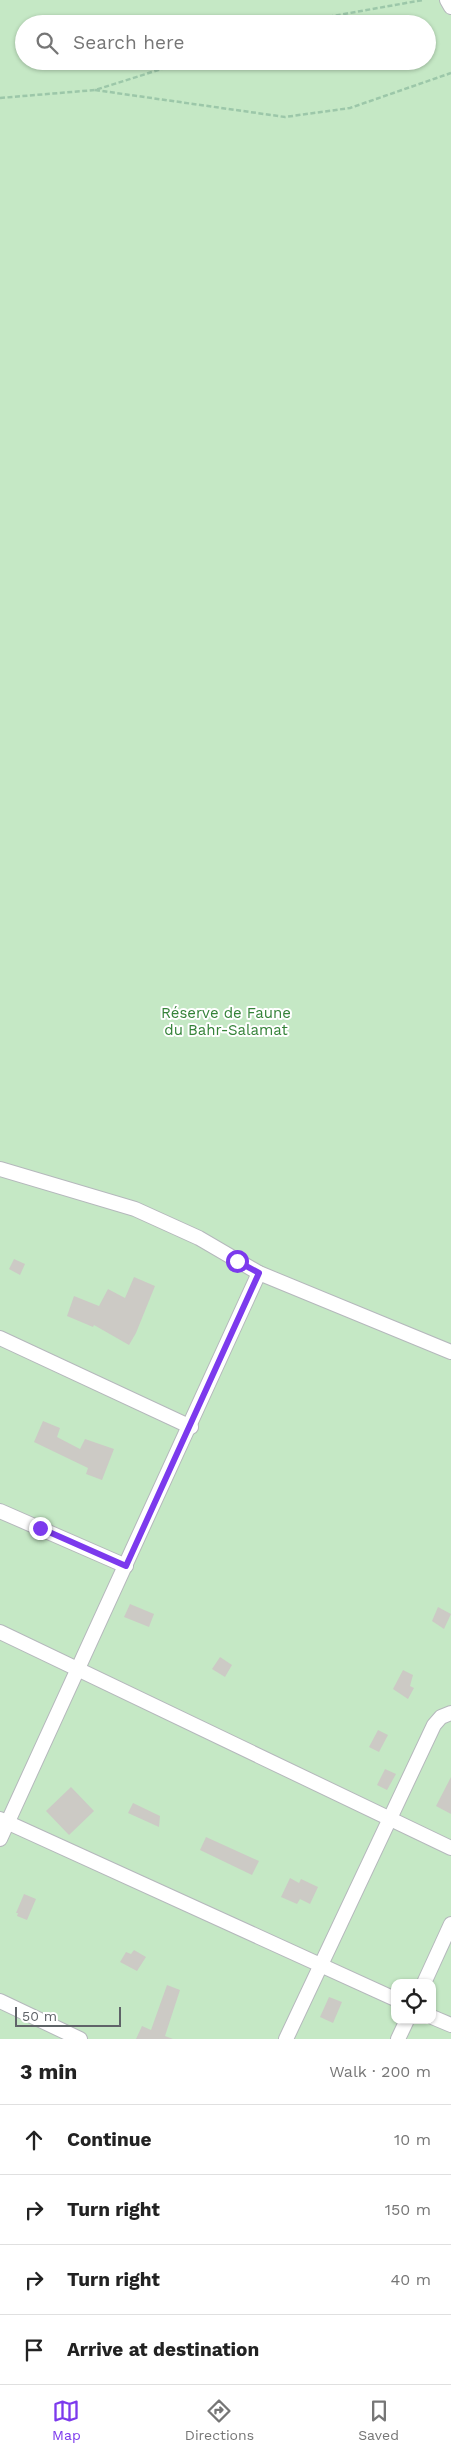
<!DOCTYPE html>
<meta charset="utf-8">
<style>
body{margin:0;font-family:"Work Sans",sans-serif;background:#f2f2f2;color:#222}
.controls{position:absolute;right:15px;bottom:15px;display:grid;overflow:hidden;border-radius:10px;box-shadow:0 1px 4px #0004}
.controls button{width:45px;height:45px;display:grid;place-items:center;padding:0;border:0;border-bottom:1px solid #e0e0e0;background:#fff;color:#222;font:25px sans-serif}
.scale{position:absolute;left:15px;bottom:12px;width:106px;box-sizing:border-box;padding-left:5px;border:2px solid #5f6368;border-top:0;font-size:14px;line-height:18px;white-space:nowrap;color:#5f6368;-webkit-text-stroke:4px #fff;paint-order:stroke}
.stop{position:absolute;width:15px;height:15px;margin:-11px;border:4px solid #7c3aed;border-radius:50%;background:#fff}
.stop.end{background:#7c3aed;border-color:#fff;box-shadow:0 1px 5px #0008}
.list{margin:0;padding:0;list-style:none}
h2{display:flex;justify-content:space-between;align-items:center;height:65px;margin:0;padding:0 20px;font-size:21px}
h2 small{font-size:16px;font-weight:400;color:#767676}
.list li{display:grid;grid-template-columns:32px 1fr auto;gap:15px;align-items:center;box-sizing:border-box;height:70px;padding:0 20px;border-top:1px solid #e0e0e0}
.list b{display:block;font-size:19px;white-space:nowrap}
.list em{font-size:16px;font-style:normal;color:#767676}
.icon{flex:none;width:28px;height:28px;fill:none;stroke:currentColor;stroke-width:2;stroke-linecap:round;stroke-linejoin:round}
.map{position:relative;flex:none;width:451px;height:2039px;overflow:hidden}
.search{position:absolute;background:#fff;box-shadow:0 1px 4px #0004;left:15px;right:15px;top:15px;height:55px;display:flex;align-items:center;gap:12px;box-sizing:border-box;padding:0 18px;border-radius:28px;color:#767676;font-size:19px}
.sheet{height:345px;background:#fff}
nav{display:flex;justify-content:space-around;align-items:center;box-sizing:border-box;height:70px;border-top:1px solid #e0e0e0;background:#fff;font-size:14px;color:#767676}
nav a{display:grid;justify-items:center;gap:2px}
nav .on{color:#7c3aed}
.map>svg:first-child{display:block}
.green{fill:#c5e8c5;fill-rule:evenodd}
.building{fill:#cccac5}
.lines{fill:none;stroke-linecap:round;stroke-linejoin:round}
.minor-casing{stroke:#b5b8bc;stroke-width:16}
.path{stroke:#9cc7a9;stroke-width:2.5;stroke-dasharray:5 2.5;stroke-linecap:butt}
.minor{stroke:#fff;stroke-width:14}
.route{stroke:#7c3aed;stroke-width:6}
.labels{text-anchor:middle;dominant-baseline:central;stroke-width:4;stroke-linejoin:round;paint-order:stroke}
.park-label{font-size:15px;fill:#348238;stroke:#fff}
</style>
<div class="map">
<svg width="451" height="2039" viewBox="0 0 451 2039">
<rect width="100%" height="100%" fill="#f1efe8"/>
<path class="green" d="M 0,0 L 451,0 L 451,2039 L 0,2039 ZM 24,24 L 427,24 L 427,61 L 24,61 ZM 395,1983 L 432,1983 L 432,2020 L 395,2020 Z"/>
<g class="building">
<path d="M 14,1259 L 25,1264 L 20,1275 L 9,1269 Z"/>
<path d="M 134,1277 L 155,1286 L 136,1333 L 129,1345 L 94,1325 L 93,1327 L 67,1316 L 74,1296 L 99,1306 L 108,1289 L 125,1298 Z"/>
<path d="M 43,1421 L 60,1428 L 57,1437 L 80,1449 L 85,1439 L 114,1449 L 102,1480 L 86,1474 L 88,1468 L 34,1442 Z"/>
<path d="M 130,1604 L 154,1614 L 149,1627 L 124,1617 Z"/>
<path d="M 438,1607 L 451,1614 L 444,1629 L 432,1621 Z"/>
<path d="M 220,1657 L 232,1665 L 225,1677 L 212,1669 Z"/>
<path d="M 403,1670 L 413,1675 L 410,1686 L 414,1688 L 408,1699 L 393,1689 Z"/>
<path d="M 378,1730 L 388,1735 L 379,1752 L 369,1747 Z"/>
<path d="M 385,1769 L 396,1774 L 387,1790 L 377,1785 Z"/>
<path d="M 451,1777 L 451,1814 L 436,1806 Z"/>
<path d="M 71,1787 L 94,1811 L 69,1835 L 46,1811 Z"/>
<path d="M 133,1803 L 160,1816 L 159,1827 L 128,1813 Z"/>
<path d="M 206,1837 L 259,1861 L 252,1875 L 200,1850 Z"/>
<path d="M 290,1878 L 299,1883 L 301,1879 L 318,1887 L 310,1904 L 300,1899 L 297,1904 L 281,1897 Z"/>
<path d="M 24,1894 L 36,1899 L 27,1920 L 17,1916 L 18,1913 L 16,1913 Z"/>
<path d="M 134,1950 L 146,1957 L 137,1971 L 120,1962 L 126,1952 L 131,1954 Z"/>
<path d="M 167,1985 L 180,1990 L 165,2036 L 173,2039 L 136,2039 L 142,2026 L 151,2030 Z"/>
<path d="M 329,1997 L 342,2002 L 333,2023 L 320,2017 Z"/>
</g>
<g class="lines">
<defs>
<g id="minor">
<path d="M 447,0 L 451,7"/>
<path d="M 0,1169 L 135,1209 L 199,1238 L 259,1273 L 451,1352"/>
<path d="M 0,1338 L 191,1427"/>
<path d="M 0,1511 L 126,1566"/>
<path d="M 0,1632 L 451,1848"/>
<path d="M 0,1819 L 395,1999"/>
<path d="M 0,1839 L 259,1273"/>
<path d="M 424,1983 L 451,1924"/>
<path d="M 0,2001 L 80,2039"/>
<path d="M 432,2017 L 451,2025"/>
<path d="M 286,2039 L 434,1725 L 441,1717 L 451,1713"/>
<path d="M 398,2039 L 407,2020"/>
</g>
</defs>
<use href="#minor" class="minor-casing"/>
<g class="path">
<path d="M 307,24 L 333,16 L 423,0"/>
<path d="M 95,90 L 285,117 L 350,108 L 451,73"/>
<path d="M 0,98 L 95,90 L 187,61"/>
</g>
<use href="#minor" class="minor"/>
</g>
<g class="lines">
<path class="route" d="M 40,1528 L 126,1566 L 259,1273 L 237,1261"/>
</g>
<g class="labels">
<g class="park-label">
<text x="226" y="1013">Réserve de Faune<tspan x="226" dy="17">du Bahr-Salamat</tspan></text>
</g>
</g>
</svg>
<div class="controls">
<button><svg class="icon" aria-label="locate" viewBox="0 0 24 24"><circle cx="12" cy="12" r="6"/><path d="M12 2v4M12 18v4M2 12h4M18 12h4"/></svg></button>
</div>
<div class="scale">50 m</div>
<div class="stop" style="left:237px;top:1261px"></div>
<div class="stop end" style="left:40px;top:1528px"></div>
<div class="search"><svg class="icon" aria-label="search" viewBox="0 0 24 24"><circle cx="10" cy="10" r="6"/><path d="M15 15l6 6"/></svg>Search here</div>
</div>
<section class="sheet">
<h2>3 min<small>Walk · 200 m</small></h2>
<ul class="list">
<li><svg class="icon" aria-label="ahead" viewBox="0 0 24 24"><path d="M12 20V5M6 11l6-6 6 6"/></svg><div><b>Continue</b></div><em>10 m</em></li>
<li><svg class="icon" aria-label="right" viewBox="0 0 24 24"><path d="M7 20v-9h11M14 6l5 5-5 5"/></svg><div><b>Turn right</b></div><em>150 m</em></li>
<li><svg class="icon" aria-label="right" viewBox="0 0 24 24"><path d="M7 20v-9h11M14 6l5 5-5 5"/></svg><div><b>Turn right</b></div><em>40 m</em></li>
<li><svg class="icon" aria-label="arrive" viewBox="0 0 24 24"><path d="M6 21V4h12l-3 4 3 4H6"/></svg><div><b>Arrive at destination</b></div></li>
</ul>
</section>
<nav>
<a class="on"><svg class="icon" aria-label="map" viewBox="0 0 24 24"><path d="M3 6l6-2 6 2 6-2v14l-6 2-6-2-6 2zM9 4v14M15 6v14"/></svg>Map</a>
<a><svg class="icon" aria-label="directions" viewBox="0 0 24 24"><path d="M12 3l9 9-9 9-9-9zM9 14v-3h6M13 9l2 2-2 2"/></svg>Directions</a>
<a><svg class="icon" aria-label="saved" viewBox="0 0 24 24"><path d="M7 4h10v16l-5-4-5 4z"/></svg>Saved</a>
</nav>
